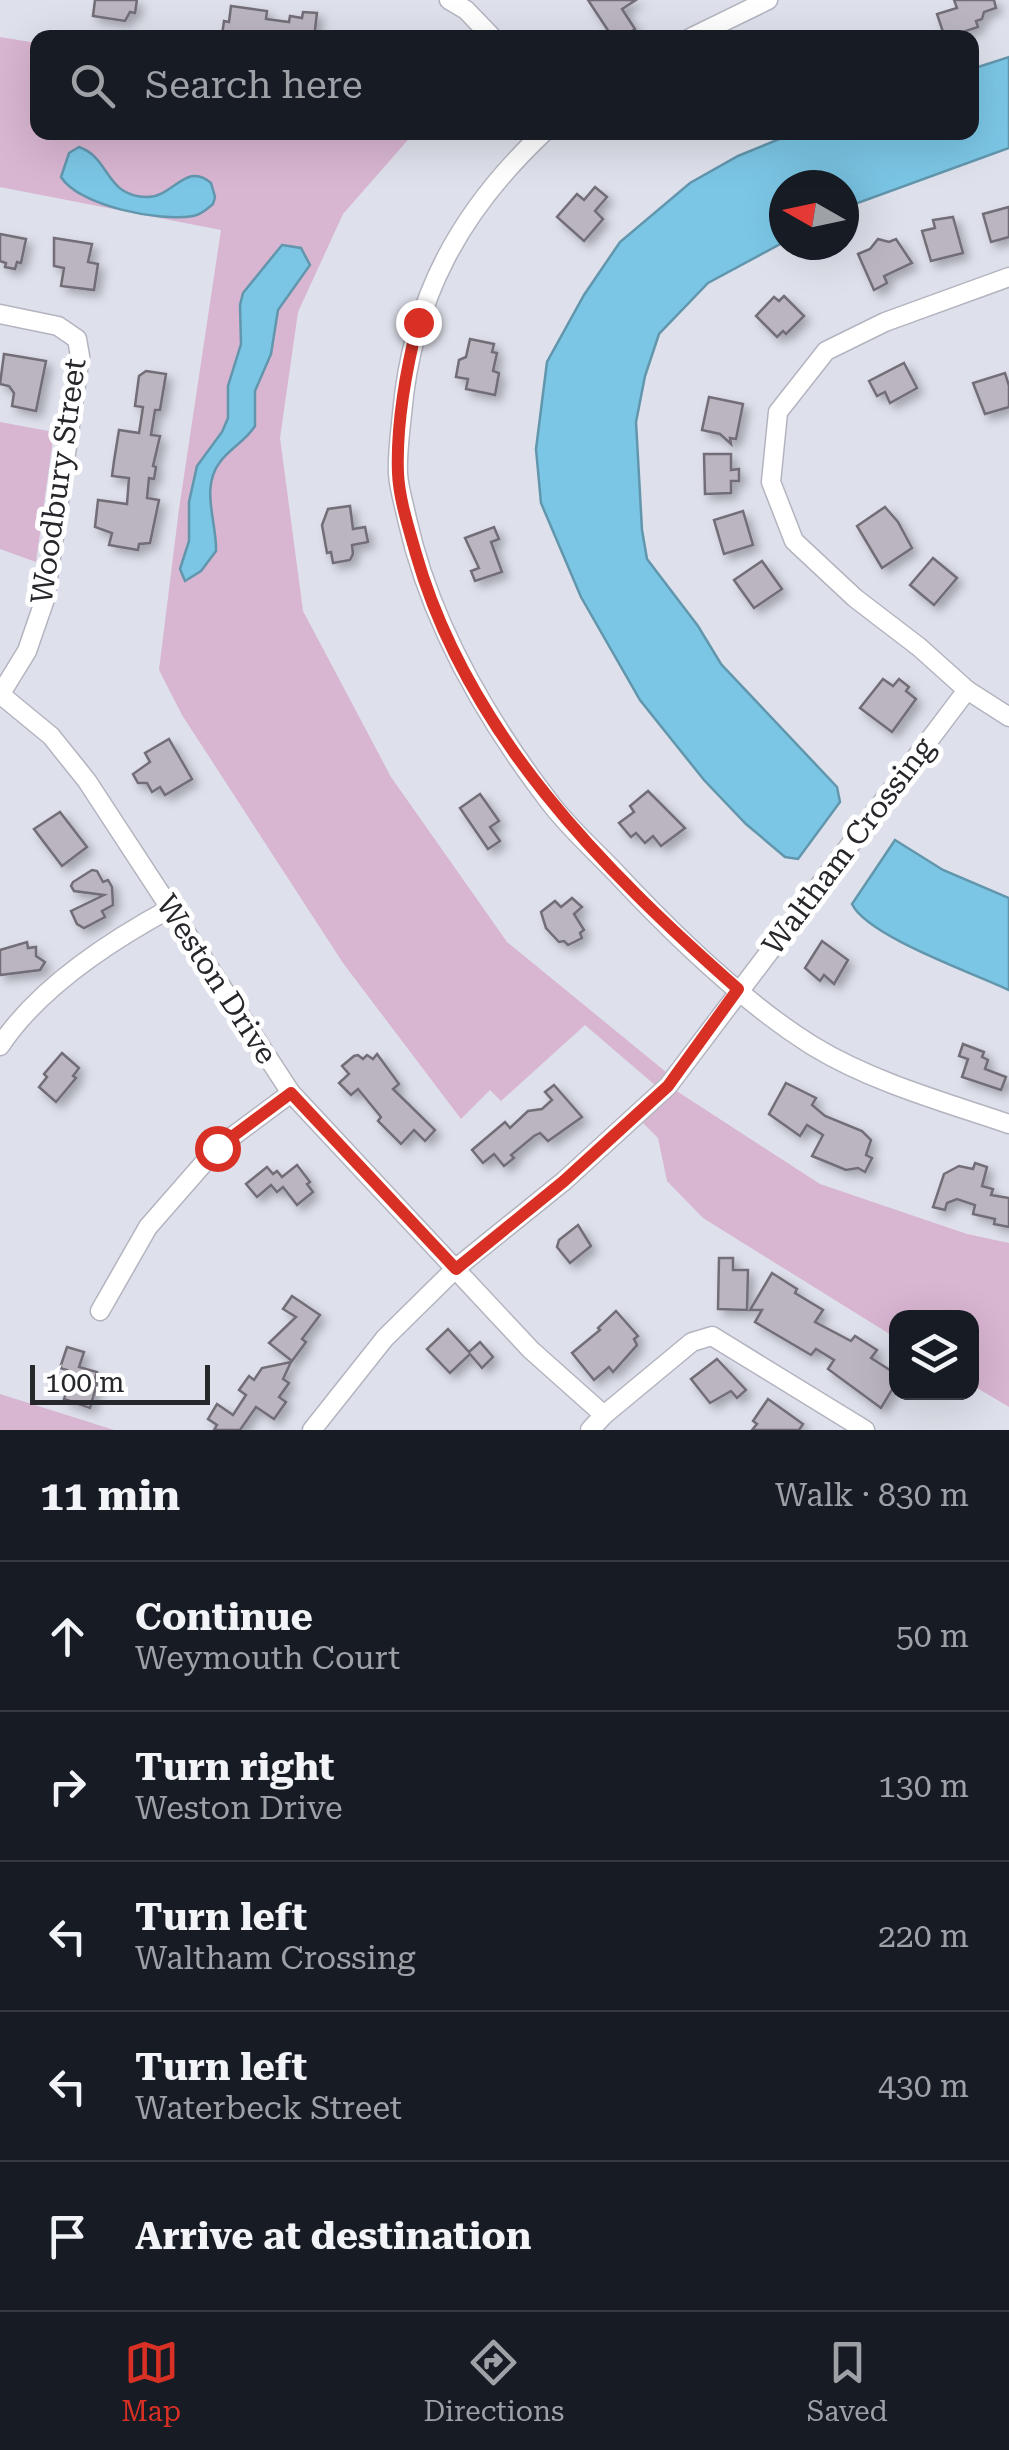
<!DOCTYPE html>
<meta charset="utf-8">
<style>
body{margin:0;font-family:"Roboto Serif",serif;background:#242831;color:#f1f3f6}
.controls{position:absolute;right:30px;bottom:30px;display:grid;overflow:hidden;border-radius:20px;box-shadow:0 10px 40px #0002}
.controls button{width:90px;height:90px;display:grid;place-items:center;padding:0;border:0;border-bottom:2px solid #363941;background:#171b24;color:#f1f3f6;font:50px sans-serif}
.compass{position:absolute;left:769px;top:170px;width:90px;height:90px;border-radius:50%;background:#171b24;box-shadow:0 10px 40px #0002;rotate:279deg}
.scale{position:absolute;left:30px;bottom:25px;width:180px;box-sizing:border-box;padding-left:10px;border:5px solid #26272b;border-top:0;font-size:28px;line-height:35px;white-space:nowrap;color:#26272b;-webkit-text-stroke:8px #fff;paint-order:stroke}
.stop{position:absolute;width:30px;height:30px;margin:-22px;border:8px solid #d93025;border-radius:50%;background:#fff}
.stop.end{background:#d93025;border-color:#fff;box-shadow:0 2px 10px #0008}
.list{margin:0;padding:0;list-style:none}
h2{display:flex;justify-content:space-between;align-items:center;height:130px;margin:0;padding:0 40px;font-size:42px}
h2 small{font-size:32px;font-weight:400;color:#9ea1a6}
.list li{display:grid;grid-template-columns:65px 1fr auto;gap:30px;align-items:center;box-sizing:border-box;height:150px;padding:0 40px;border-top:2px solid #363941}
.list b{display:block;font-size:38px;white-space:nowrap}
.list p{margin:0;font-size:32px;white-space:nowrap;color:#9ea1a6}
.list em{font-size:32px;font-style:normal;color:#9ea1a6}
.icon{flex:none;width:55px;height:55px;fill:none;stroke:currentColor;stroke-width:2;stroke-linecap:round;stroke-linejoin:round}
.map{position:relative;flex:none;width:1009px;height:1430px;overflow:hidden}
.search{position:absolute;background:#171b24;box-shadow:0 10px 40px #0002;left:30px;right:30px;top:30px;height:110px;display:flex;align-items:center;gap:25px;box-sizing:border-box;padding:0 35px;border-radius:20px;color:#9ea1a6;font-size:38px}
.sheet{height:880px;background:#171b24}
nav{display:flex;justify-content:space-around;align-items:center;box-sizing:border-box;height:140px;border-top:2px solid #363941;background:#171b24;font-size:28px;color:#9ea1a6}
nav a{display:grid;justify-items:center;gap:5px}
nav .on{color:#d93025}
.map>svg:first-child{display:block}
.green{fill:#d8b5d1}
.water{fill:#7bc6e5;stroke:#6296ad;stroke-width:2.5}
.building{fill:#bab5bf;stroke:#726d77;stroke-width:2.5;filter:url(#shadow)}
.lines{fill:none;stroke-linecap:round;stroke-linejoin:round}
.minor-casing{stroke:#b3b4bf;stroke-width:21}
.minor{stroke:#fff;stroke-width:18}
.route{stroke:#d93025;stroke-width:12}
.labels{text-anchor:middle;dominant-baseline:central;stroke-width:10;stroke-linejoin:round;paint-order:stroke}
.street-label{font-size:30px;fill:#26272b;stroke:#fff}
</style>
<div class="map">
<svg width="1009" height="1430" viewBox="0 0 1009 1430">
<defs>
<filter id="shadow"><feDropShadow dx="5.5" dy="5.5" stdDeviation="5" flood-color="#0004"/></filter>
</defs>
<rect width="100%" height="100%" fill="#dee0eb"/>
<g class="green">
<path d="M 0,37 L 37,43 L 38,132 L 414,133 L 343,214 L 298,312 L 280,438 L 303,611 L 391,777 L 507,942 L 666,1072 L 655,1085 L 585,1025 L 501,1101 L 490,1090 L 461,1119 L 343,963 L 182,715 L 159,670 L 179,509 L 221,230 L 0,187 Z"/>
<path d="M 0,422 L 54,432 L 36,562 L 0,549 Z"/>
<path d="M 675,1090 L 820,1184 L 967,1234 L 1009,1243 L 1009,1407 L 972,1385 L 972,1318 L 896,1318 L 896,1338 L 703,1218 L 667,1181 L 658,1138 L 643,1123 Z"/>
<path d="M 0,1394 L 114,1430 L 0,1430 Z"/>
</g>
<g class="water">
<path d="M 1009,57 L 1009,148 L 844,208 L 844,185 L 784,185 L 784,242 L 708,283 L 659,334 L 645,376 L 636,422 L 642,530 L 647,559 L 698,626 L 721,664 L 837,787 L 840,802 L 798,859 L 785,857 L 746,824 L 704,780 L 640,700 L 581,597 L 541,503 L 536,449 L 547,362 L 584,295 L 620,242 L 690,183 L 738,156 L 794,133 L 972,132 L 972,69 Z"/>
<path d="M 79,147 C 111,158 104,196 147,197 C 174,197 186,161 211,183 L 215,197 L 213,204 C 207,209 201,215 193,216 C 160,222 79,206 61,177 L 69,153 Z"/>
<path d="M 282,245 L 301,248 L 310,265 L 278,310 L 271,354 L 255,391 L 255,426 C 246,441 230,448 220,462 C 200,488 217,522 216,551 L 201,571 L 185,581 L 180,569 L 189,541 L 189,502 L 197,466 L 222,432 L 228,418 L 228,386 L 241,344 L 240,305 L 243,293 Z"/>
<path d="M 895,840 L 943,870 L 1009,898 L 1009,990 C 973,973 867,936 852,904 Z"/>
</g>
<g class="building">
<path d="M 95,0 L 137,0 L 135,13 L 130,12 L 125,21 L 93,16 Z"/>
<path d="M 588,0 L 636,0 L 622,9 L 635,29 L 622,38 L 613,38 Z"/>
<path d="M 954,0 L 994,0 L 996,8 L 984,12 L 982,19 L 976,21 L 978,27 L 945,38 L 937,14 L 957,8 Z"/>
<path d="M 231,6 L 267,11 L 266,19 L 289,22 L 290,16 L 302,18 L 303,12 L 317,13 L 314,38 L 222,35 L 224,21 L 229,22 Z"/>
<path d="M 595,187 L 607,197 L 595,211 L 603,219 L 584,241 L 557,217 L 577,194 L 584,200 Z"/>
<path d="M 1009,207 L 1009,237 L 991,242 L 983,214 Z"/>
<path d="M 953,217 L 963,253 L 931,261 L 922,231 L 935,228 L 933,220 Z"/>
<path d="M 0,234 L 26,239 L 21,263 L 17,262 L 15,269 L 5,267 L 6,263 L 0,261 Z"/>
<path d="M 54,238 L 92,244 L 88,262 L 98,264 L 94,290 L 61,286 L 64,268 L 54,266 Z"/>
<path d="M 878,239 L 889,242 L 896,239 L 912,263 L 884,276 L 887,283 L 874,290 L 858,254 L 870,249 Z"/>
<path d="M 784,296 L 804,316 L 786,334 L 783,331 L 777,337 L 756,316 L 774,297 L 779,301 Z"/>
<path d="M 470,339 L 494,344 L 492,352 L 497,353 L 493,371 L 499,373 L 495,395 L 466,389 L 468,379 L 456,377 L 459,360 L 466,357 Z"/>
<path d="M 4,354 L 46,361 L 36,411 L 12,406 L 14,393 L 9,386 L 0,384 Z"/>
<path d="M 904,363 L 917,388 L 890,403 L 885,392 L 877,396 L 869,381 Z"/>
<path d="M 146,371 L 166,374 L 160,410 L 155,410 L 151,435 L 160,436 L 153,466 L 156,467 L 154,479 L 149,478 L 147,498 L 159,500 L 150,543 L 139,544 L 138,550 L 109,545 L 112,533 L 95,527 L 98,500 L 127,504 L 129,478 L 112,476 L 114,461 L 119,430 L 139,433 L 143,407 L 135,406 L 139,376 Z"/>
<path d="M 1005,373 L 1009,386 L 1009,407 L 985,414 L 973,383 Z"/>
<path d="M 709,397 L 743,404 L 736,439 L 730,438 L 731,444 L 720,434 L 702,430 Z"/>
<path d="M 704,454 L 731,454 L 731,470 L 739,469 L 739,481 L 731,481 L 731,493 L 705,494 Z"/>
<path d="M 350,506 L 353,529 L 365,527 L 368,542 L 352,545 L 353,554 L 350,560 L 333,563 L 331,552 L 327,553 L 322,525 L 328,509 Z"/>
<path d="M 885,507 L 898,522 L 912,548 L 882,568 L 857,526 Z"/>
<path d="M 743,511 L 753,545 L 724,554 L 714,520 Z"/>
<path d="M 494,527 L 499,539 L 491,542 L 502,572 L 475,581 L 471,571 L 479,568 L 465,538 Z"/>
<path d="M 933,558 L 957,578 L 934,605 L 910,585 Z"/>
<path d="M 762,561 L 782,589 L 754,608 L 734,580 Z"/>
<path d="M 883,679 L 893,686 L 899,679 L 909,687 L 906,691 L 916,699 L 892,732 L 860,708 Z"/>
<path d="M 169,739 L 192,779 L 165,795 L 160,787 L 152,792 L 147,783 L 138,783 L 133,774 L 150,762 L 145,753 Z"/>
<path d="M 648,791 L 685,828 L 661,846 L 653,836 L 645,843 L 636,833 L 631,837 L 619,823 L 634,812 L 630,806 Z"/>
<path d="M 480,794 L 499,821 L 490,827 L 500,841 L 488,849 L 460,808 Z"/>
<path d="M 60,812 L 87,847 L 62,866 L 34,829 Z"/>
<path d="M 92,870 L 97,871 L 103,882 L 108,880 L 112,887 L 113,905 L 102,911 L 105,917 L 84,928 L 77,924 L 71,911 L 104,895 L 74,891 L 71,886 L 73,882 Z"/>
<path d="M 572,898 L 582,907 L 574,914 L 584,930 L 580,933 L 582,938 L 568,945 L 564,941 L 559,942 L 546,928 L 541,912 L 555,901 L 561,907 Z"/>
<path d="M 822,941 L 848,960 L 834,984 L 824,975 L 820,981 L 805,968 Z"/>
<path d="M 27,942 L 28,948 L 36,947 L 36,956 L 45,962 L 40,970 L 0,975 L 0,950 Z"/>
<path d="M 963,1044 L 984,1052 L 982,1057 L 988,1060 L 985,1069 L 1006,1077 L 1001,1090 L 962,1077 L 968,1059 L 959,1056 Z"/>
<path d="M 62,1053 L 79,1068 L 73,1076 L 76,1078 L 56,1102 L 39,1087 L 47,1077 L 44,1074 Z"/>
<path d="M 377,1054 L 399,1084 L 393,1089 L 435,1130 L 425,1141 L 414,1130 L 401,1144 L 378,1121 L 381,1117 L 358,1089 L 351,1095 L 339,1083 L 349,1074 L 342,1066 L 354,1056 L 358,1055 L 363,1059 L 367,1055 L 373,1059 Z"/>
<path d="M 786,1083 L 816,1098 L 812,1105 L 825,1116 L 862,1131 L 871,1140 L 866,1155 L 872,1158 L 865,1172 L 858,1168 L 846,1170 L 812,1156 L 823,1135 L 807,1125 L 800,1136 L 769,1114 Z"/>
<path d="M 554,1085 L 582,1117 L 548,1141 L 540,1133 L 534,1136 L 511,1155 L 514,1158 L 504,1166 L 494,1154 L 483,1163 L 472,1150 L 505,1122 L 510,1128 L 528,1111 L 542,1109 L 552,1100 L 545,1092 Z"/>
<path d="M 975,1163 L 987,1167 L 982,1186 L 993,1189 L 991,1195 L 1009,1198 L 1009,1227 L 994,1224 L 995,1219 L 973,1214 L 975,1205 L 957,1199 L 947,1203 L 945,1210 L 933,1207 L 944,1174 L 959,1166 L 973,1169 Z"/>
<path d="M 297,1165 L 310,1182 L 307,1184 L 313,1192 L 297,1205 L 283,1187 L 277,1192 L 271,1185 L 257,1197 L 246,1184 L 267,1167 L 273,1174 L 277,1171 L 282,1177 Z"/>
<path d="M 578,1225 L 591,1246 L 570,1263 L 557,1247 L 559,1240 Z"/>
<path d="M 719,1258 L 733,1258 L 733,1270 L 748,1270 L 747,1310 L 718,1309 Z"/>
<path d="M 772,1273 L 797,1289 L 795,1293 L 823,1310 L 815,1322 L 851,1341 L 855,1336 L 877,1350 L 871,1358 L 896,1374 L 896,1383 L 881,1408 L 828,1369 L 834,1360 L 816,1349 L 811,1355 L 755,1322 L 762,1310 L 750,1310 Z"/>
<path d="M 292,1296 L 320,1315 L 302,1339 L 306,1342 L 292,1361 L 269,1343 L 296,1317 L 283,1309 Z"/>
<path d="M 616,1311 L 638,1336 L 634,1339 L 637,1345 L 613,1372 L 609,1367 L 594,1380 L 572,1353 L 600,1330 L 598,1328 Z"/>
<path d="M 448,1329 L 469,1352 L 480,1342 L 493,1357 L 482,1368 L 470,1354 L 450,1373 L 427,1349 Z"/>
<path d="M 67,1347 L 84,1352 L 79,1367 L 97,1372 L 94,1382 L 97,1383 L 90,1408 L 64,1399 L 68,1388 L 62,1386 L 67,1370 L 60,1368 Z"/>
<path d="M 717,1359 L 746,1390 L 737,1398 L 731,1391 L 710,1403 L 691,1379 Z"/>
<path d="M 291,1362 L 283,1379 L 289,1383 L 279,1397 L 286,1402 L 274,1419 L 256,1407 L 240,1430 L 214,1430 L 217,1425 L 208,1419 L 217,1404 L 233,1415 L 246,1395 L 239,1390 L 249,1376 L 254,1380 L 262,1368 Z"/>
<path d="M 768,1399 L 803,1424 L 799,1430 L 752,1430 L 757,1424 L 753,1421 Z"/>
</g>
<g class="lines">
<defs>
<g id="minor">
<path d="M 449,0 L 466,10 L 493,38"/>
<path d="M 690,38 L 768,0"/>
<path d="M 544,132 C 460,211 412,298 402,414 C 400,434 397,455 398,474 C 399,489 404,504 407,519 C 430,622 484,716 548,800 C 567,826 593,849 615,872 C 670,931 744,1003 813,1046 C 872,1082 944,1102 1009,1124"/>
<path d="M 1009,277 L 885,322 L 826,351 L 778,412 L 771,482 L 794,541 L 855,598 L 919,647 L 967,690 L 1009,717"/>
<path d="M 0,314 L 58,326 L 77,339 L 80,356 L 45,599 L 27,651 L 0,695"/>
<path d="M 0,694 L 51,736 L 87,781 L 291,1093 L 531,1350 L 604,1415 L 692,1342 L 712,1336 L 865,1430"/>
<path d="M 0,1046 C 39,987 110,941 171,908"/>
<path d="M 100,1311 L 148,1227 L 217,1148 L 291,1093"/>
<path d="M 312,1430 L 385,1338 L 455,1269 L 564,1181 L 668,1086 L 967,690"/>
<path d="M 590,1430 L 604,1415"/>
</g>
</defs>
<use href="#minor" class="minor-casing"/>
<use href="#minor" class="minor"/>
</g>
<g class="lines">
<path class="route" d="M 217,1148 L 291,1093 L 456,1269 L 564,1181 L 668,1086 L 738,989 C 603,870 467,733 416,554 C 409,529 399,499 398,473 C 396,422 406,370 418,322"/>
</g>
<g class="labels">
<g class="street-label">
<text transform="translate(58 481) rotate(-82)">Woodbury Street</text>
<text transform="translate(848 846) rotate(-53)">Waltham Crossing</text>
<text transform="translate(217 979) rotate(57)">Weston Drive</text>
</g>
</g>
</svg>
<div class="controls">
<button><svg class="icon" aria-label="layers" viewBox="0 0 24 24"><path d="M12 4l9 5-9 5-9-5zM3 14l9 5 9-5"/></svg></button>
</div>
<svg class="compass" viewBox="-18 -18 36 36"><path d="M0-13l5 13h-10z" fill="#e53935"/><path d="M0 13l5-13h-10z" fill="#9ea1a6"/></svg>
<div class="scale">100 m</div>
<div class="stop" style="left:217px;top:1148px"></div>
<div class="stop end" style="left:418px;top:322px"></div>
<div class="search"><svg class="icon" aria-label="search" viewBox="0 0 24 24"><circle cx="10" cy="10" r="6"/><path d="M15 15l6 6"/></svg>Search here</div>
</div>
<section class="sheet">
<h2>11 min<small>Walk · 830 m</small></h2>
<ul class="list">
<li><svg class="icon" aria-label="ahead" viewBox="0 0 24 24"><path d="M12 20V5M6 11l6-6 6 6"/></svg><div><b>Continue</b><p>Weymouth Court</p></div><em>50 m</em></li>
<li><svg class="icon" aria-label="right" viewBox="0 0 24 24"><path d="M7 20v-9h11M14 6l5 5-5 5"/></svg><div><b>Turn right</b><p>Weston Drive</p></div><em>130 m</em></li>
<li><svg class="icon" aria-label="left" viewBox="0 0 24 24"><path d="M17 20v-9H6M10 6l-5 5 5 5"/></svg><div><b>Turn left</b><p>Waltham Crossing</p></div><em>220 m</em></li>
<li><svg class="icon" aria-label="left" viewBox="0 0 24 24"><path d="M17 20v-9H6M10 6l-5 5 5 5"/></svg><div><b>Turn left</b><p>Waterbeck Street</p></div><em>430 m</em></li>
<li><svg class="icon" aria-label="arrive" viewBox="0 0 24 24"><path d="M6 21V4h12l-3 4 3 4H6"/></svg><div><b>Arrive at destination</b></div></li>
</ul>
</section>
<nav>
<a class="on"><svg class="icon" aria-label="map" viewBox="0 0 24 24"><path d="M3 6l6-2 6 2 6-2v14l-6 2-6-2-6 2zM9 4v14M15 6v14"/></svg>Map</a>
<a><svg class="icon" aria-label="directions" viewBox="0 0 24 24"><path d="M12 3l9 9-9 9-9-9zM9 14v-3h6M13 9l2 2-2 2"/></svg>Directions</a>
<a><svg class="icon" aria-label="saved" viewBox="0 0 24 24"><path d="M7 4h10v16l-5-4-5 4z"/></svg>Saved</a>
</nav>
